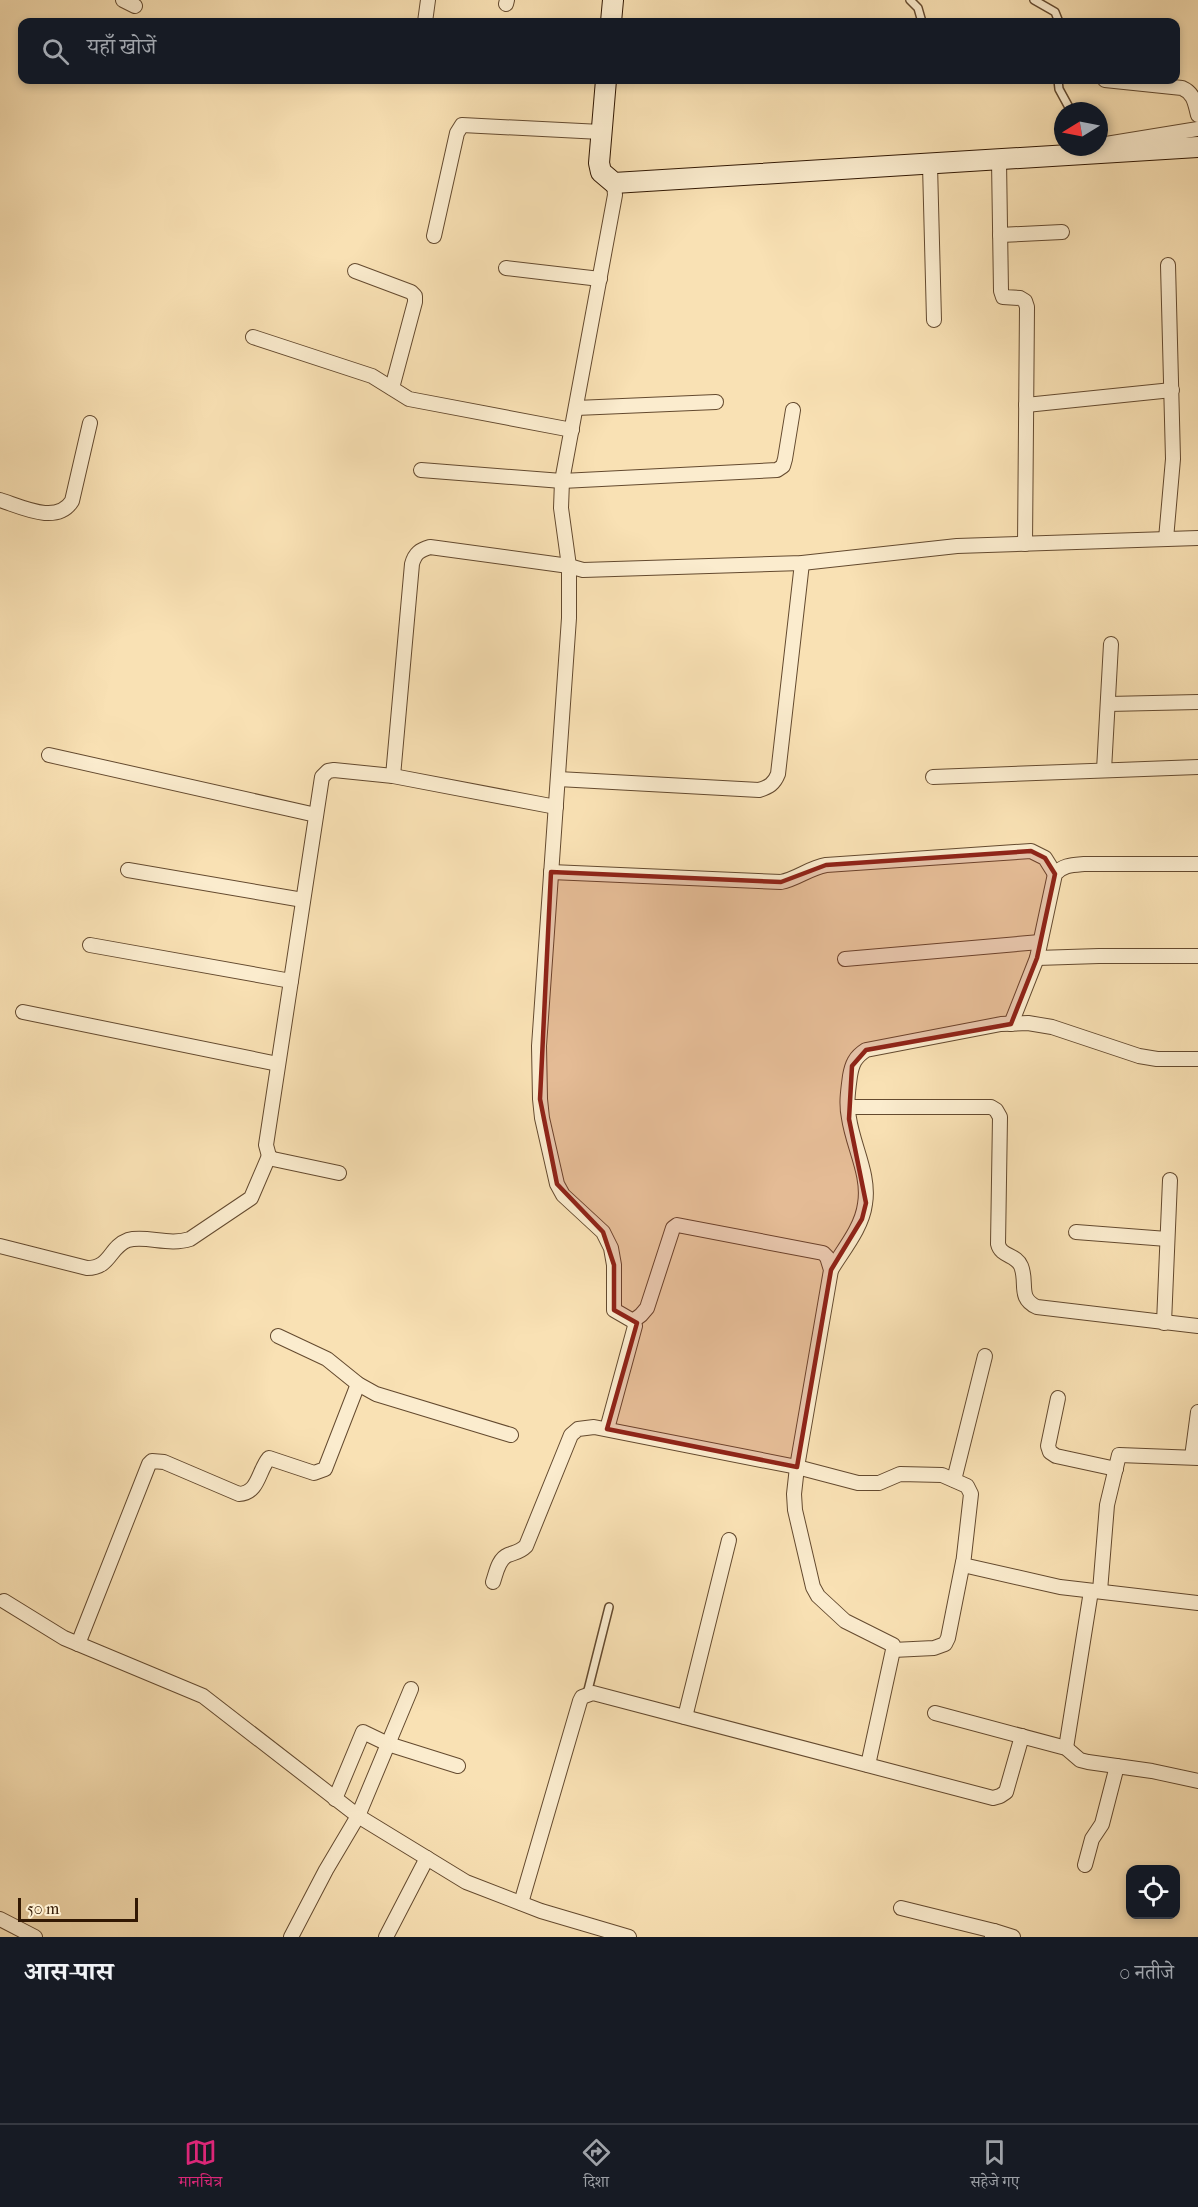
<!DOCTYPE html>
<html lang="hi">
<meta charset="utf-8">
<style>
body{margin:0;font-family:"IM FELL French Canon","Noto Serif Devanagari",serif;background:#242831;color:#f1f3f6}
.controls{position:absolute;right:18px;bottom:18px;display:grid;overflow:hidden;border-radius:12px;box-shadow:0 3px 9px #0003}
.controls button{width:54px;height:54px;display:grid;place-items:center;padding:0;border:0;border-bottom:2px solid #363941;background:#171b24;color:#f1f3f6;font:30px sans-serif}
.compass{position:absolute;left:1054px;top:102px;width:54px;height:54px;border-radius:50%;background:#171b24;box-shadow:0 3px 9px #0003;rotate:260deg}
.scale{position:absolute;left:18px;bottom:15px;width:120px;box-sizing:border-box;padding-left:6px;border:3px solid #321803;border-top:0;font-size:16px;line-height:21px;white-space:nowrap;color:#321803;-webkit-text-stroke:4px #fbecce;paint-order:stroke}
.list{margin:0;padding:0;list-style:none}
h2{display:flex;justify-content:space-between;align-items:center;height:78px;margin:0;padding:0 24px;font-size:26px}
h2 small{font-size:20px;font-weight:400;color:#9ea1a6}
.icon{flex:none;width:33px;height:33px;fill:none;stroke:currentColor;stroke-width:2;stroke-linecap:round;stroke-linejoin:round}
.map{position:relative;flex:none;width:1198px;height:1937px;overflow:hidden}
.search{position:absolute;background:#171b24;box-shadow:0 3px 9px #0003;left:18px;right:18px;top:18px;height:66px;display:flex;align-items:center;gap:15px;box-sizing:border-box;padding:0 21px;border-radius:12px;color:#9ea1a6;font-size:22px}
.sheet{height:186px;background:#171b24}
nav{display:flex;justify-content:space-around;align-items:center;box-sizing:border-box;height:84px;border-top:2px solid #363941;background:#171b24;font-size:16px;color:#9ea1a6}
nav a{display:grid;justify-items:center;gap:3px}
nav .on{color:#db2777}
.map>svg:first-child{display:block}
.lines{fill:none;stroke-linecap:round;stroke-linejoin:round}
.lane-casing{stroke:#644a2f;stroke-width:10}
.street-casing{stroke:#644a2f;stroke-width:16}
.secondary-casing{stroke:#321803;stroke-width:22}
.lane{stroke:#fbecce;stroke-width:7}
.street{stroke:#fbecce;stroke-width:14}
.secondary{stroke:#fbecce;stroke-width:20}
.marked{fill:#8f2418;fill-opacity:0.2;stroke:#8f2418;stroke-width:4.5;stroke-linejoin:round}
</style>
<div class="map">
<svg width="1198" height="1937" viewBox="0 0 1198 1937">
<rect width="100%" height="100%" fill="#f9e1b4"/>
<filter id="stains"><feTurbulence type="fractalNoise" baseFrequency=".00333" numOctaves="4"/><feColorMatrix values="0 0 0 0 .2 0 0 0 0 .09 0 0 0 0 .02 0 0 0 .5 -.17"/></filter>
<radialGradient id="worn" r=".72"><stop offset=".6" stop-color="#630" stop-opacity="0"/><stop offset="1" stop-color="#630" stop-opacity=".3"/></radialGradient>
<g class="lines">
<defs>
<g id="lane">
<path d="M 910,0 L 918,8 L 922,22"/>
<path d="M 1034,0 L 1055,12 L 1059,22"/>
<path d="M 1058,80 L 1059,89 L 1071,111"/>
<path d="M 587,1694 L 609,1607"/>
</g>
<g id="street">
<path d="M 123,0 L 135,6"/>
<path d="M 506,4 L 507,0"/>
<path d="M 425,22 L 428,0"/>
<path d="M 1105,80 L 1182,88 C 1194,93 1195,103 1198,115"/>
<path d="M 1100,145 L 1198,129"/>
<path d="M 999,161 L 1001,291 L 1003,297 L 1020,298 L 1025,301 L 1027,307 L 1025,544"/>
<path d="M 930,165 L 934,320"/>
<path d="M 1000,235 L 1062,232"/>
<path d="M 434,236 L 457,133 L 462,125 L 601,132"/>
<path d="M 506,268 L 600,279"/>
<path d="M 355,271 L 411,292 L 415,296 L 415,302 L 392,388"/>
<path d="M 253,337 L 372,376 L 409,399 L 572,430"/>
<path d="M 1026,405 L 1172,390"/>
<path d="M 576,408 L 716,402"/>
<path d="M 421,470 L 562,481 L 777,470 L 783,466 L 785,459 L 793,410"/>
<path d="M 0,500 C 22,507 57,525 72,501 L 90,423"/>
<path d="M 1166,539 L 1173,459 L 1168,265"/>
<path d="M 1108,704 L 1198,702"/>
<path d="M 49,755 L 316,815"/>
<path d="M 1104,770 L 1111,644"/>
<path d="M 393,776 L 412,564 C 415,553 420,550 430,547 L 569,566 L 583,570 L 802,563 L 957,546 L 1198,538"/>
<path d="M 933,777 L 1198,767"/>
<path d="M 558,779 L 759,790 C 769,787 774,784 778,774 L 802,563"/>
<path d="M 128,870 L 303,900"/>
<path d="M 551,872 L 781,882 C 797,879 809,868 826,865 L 1031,851 L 1045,858 L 1055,874"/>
<path d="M 90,945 L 291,981"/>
<path d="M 1037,958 L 1099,956 L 1198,956"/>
<path d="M 845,959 L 1040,942"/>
<path d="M 23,1012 L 278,1064"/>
<path d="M 1011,1024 L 1037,958 L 1055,874 C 1063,865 1072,865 1084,864 L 1198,864"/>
<path d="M 848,1107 L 991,1107 L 996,1110 L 1000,1117 L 998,1244 C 1001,1257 1016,1254 1021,1266 C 1028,1283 1017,1298 1037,1307 L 1198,1326"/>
<path d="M 339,1173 L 273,1159 L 269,1156 L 266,1145 L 322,777 L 328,771 L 334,770 L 393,776 L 556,807"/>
<path d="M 1076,1232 L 1167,1239"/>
<path d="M 0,1246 L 87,1268 C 111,1268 109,1247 128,1240 C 146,1235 169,1246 190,1239 L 251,1198 L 269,1156"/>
<path d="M 831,1270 C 843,1250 862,1228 865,1204 C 870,1175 853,1146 849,1118 C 846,1104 848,1091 850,1076 C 852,1064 855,1057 866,1050 L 1001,1024 L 1028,1023 L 1052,1027 L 1139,1056 L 1157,1059 L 1198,1059"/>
<path d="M 633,1321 L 641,1315 L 647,1308 L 673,1228 L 677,1225 L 823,1253 L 827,1257 L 831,1270 L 797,1467 L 794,1494 L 795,1510 L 813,1587 L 818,1596 L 845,1621 L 893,1645 L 893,1650 L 868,1765"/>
<path d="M 1164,1323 L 1170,1180"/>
<path d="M 278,1336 L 327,1359 L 358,1384 L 376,1394 L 511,1435"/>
<path d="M 1058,1398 L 1048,1446 L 1050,1452 L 1056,1456 L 1116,1469"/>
<path d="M 607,1429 L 635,1326 L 633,1321 L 614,1310 L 614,1265 L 611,1248 L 603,1232 L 563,1195 L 557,1184 L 542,1118 L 540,1099 L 539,1046 L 569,618 L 569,566 L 561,508 L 562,481 L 615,195 L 614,183"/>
<path d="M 1192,1457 L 1198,1412"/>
<path d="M 954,1480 L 985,1356"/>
<path d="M 493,1582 C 496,1574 498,1559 508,1555 C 516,1552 520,1552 526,1546 L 571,1435 L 578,1429 L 594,1427 L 797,1467 L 858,1483 L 879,1483 L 900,1474 L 942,1475 L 967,1486 L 971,1494 L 963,1565 L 1060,1587 L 1198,1603"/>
<path d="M 1100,1591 L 1107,1505 L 1119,1455 L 1198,1458"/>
<path d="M 4,1601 L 64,1638 L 203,1696 L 358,1816 L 466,1882 L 541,1911 L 629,1937"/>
<path d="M 78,1644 L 149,1464 L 152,1461 L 164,1462 L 239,1494 C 259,1493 258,1471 269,1458 L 314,1473 L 325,1469 L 358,1384"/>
<path d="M 893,1650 L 934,1648 L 945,1644 L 948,1638 L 963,1562"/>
<path d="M 935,1713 L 1066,1748 L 1080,1760 L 1088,1762 L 1152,1771 L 1198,1781"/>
<path d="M 685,1717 L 729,1540"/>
<path d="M 1066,1748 L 1091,1591"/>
<path d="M 335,1799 L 363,1732 L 388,1744 L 458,1766"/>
<path d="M 1085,1865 L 1092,1839 L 1102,1824 L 1117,1766"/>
<path d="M 521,1903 L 580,1701 L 582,1697 L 593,1693 L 993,1798 L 1000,1796 L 1006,1792 L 1022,1736"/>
<path d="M 901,1908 L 994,1931 L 992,1937"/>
<path d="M 0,1919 L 35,1937"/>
<path d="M 994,1931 L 1013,1937"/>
<path d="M 291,1937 L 326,1870 L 358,1816 L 411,1689"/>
<path d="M 386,1937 L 427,1858"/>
</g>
<g id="secondary">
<path d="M 611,22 L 613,0"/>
<path d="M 606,80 L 599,163 L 601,172 L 614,183 L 1198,147"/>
</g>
</defs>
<use href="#lane" class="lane-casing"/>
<use href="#street" class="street-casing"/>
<use href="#secondary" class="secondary-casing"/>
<use href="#lane" class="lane"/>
<use href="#street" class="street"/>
<use href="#secondary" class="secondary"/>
</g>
<path class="marked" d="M 1031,851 L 1045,858 L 1055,874 L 1037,958 L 1011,1024 L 866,1050 L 852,1066 L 849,1119 L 866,1203 L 862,1219 L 831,1270 L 797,1467 L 607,1429 L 637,1323 L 614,1310 L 614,1265 L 603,1232 L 557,1184 L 540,1099 L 551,872 L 781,882 L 826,865 Z"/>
<rect width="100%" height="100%" filter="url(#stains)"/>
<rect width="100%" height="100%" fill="url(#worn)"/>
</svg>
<div class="controls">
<button><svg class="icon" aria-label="locate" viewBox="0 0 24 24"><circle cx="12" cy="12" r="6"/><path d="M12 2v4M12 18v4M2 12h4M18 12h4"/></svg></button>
</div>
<svg class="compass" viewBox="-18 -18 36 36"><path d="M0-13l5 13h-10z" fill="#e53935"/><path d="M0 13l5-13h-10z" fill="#9ea1a6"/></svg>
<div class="scale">50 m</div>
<div class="search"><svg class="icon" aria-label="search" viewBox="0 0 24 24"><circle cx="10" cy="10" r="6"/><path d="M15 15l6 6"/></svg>यहाँ खोजें</div>
</div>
<section class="sheet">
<h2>आस-पास<small>0 नतीजे</small></h2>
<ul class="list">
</ul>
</section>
<nav>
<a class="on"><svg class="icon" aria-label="map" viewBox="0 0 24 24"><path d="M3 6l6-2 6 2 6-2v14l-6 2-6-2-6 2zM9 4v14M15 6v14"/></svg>मानचित्र</a>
<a><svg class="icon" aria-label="directions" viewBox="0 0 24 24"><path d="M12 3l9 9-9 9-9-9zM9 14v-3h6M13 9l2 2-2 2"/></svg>दिशा</a>
<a><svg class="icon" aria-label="saved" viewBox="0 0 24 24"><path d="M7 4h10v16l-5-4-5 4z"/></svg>सहेजे गए</a>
</nav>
